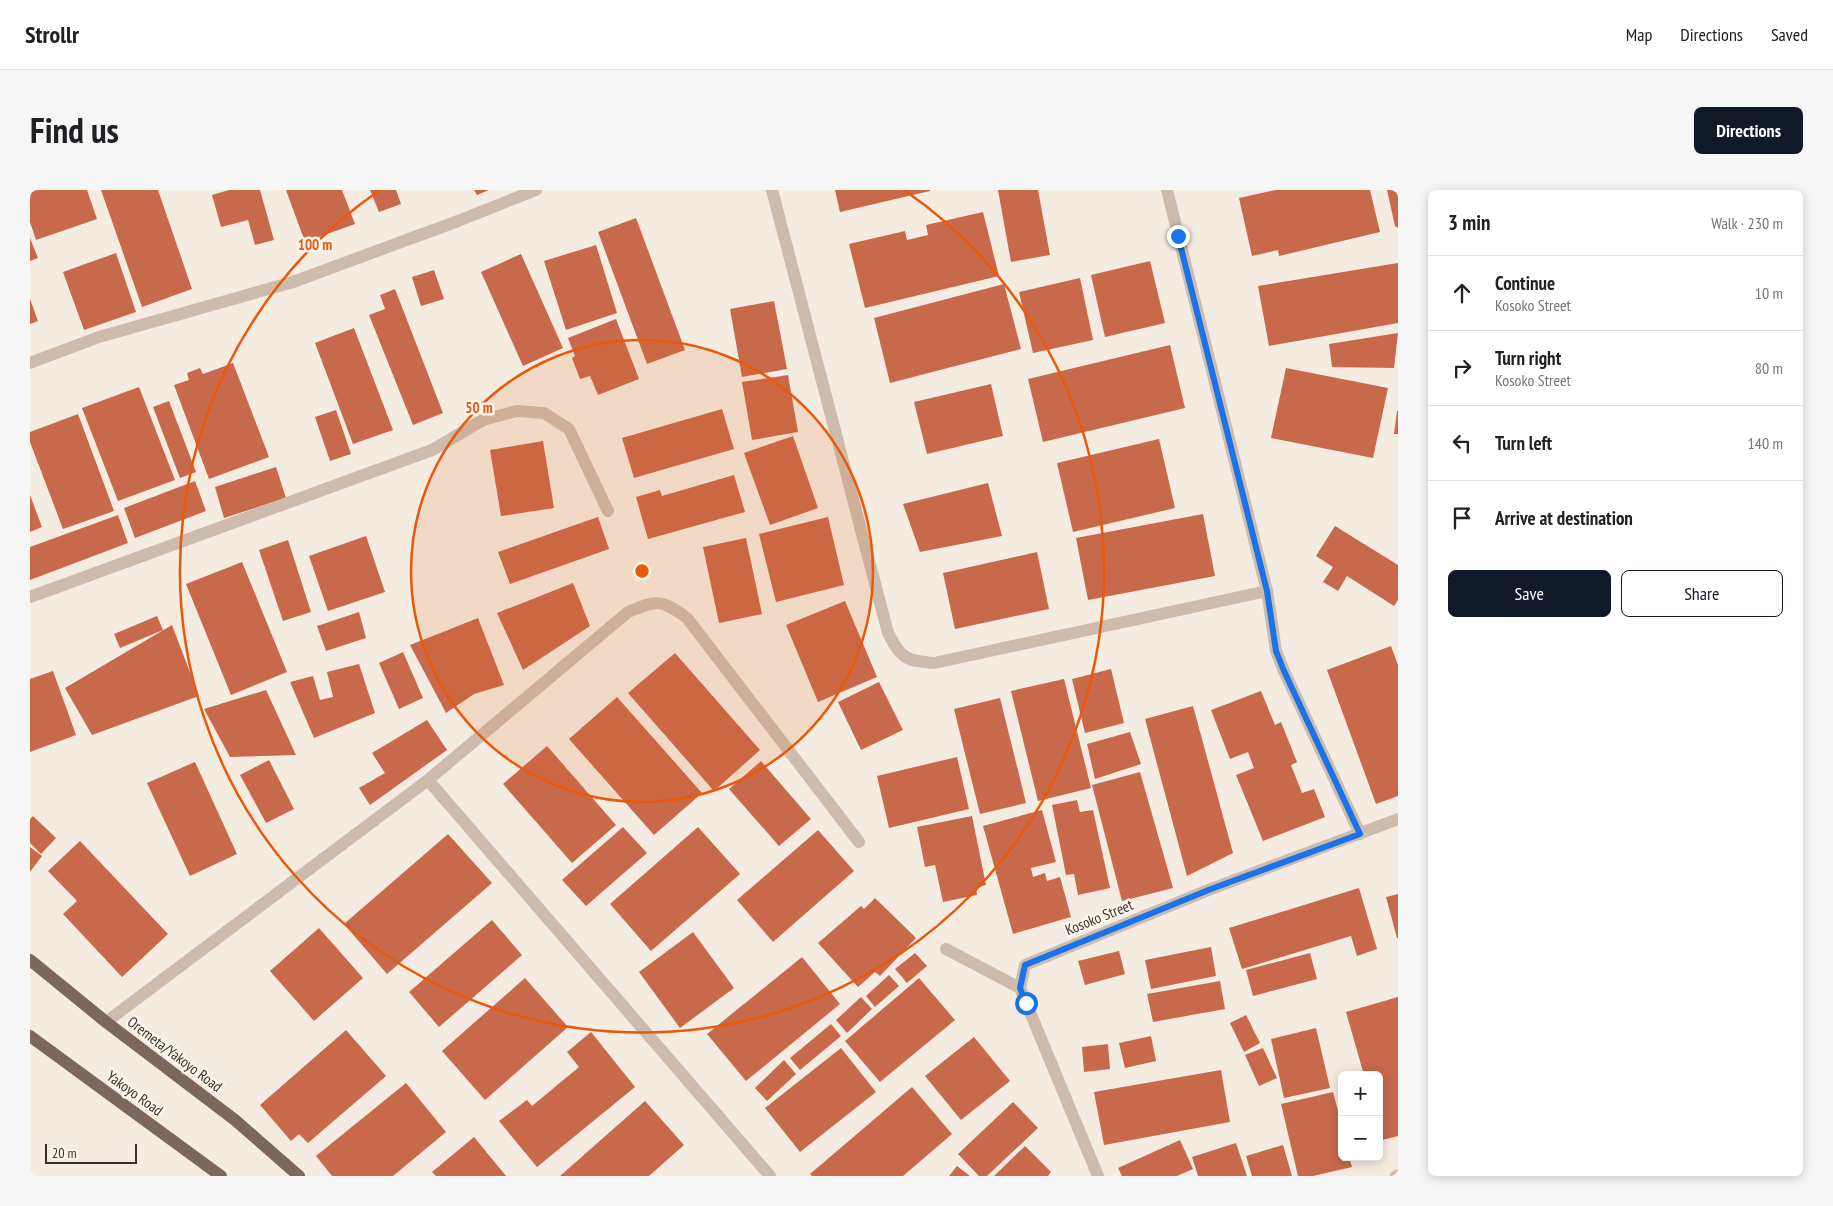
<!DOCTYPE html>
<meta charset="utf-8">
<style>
body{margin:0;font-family:"PT Sans Narrow",sans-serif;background:#f6f6f6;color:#202124}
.controls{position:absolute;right:15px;bottom:15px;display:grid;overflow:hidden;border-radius:8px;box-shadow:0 2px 12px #0003}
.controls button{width:45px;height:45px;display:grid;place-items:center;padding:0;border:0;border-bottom:1px solid #e0e0e0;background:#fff;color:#202124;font:25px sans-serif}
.scale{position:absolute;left:15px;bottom:12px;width:92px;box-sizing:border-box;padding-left:5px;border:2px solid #3b302b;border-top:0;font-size:14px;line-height:18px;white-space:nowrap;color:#3b302b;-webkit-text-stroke:4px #fbf5ee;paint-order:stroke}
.stop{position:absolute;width:15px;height:15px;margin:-11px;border:4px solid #1a73e8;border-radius:50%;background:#fff}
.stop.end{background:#1a73e8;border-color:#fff;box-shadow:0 1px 5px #0008}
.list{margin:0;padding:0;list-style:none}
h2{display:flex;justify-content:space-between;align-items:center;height:65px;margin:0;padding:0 20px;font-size:21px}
h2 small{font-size:16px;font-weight:400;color:#757577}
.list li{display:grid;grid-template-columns:32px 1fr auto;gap:15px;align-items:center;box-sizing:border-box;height:75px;padding:0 20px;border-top:1px solid #e0e0e0}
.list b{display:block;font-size:19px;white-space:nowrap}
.list p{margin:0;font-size:16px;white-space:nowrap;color:#757577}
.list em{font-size:16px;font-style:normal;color:#757577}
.actions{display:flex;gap:10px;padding:15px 20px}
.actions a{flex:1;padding:11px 0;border:1px solid #111827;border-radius:8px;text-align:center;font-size:18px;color:#111827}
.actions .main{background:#111827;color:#fff}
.icon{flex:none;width:28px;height:28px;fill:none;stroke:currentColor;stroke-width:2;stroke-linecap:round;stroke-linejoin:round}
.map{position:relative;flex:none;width:1368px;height:986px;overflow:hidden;border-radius:8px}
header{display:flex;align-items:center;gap:30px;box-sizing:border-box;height:70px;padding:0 25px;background:#fff;border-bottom:1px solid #e0e0e0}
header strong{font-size:24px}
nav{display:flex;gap:28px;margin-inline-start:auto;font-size:18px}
.intro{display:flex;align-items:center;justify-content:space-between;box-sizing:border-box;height:120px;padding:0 30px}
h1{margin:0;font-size:35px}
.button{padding:12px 22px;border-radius:8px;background:#111827;color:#fff;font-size:18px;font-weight:700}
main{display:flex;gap:30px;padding:0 30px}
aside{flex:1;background:#fff;border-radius:8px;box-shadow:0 2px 12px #0003}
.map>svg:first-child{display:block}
.building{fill:#c8694b}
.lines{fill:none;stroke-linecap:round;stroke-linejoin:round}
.minor{stroke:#cdbbac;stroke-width:12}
.major{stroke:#7d675c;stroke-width:12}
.route{stroke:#1a73e8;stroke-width:6}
.ring{fill:none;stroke:#e8590c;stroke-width:2.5}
.labels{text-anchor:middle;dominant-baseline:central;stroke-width:5;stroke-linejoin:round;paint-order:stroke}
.street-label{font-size:15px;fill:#3b302b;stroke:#fbf5ee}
.centre{fill:#e8590c;stroke:#fbf5ee;stroke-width:2.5}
.ring-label{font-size:15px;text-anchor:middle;font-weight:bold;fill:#e8590c;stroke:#fbf5ee;stroke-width:5;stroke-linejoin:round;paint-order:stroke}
</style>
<header>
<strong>Strollr</strong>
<nav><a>Map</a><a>Directions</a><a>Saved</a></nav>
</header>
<div class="intro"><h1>Find us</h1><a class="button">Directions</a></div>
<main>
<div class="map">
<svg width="1368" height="986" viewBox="0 0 1368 986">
<rect width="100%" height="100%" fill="#f4ebe1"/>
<g class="building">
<path d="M 0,0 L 57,0 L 67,29 L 6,50 L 0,32 Z"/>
<path d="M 71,0 L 128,0 L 162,99 L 112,117 Z"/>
<path d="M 199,0 L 230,0 L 244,50 L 225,55 L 218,30 L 191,37 L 182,5 Z"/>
<path d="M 256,0 L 312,0 L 325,34 L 275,52 Z"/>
<path d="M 340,0 L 366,0 L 371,14 L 349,22 Z"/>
<path d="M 444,0 L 459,0 L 447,5 Z"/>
<path d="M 805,0 L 900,0 L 900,1 L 810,22 Z"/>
<path d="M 968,0 L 1008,0 L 1020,65 L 981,72 Z"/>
<path d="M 1246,0 L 1340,0 L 1350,42 L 1249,66 L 1248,60 L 1222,66 L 1209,8 Z"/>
<path d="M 1357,0 L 1368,0 L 1368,38 L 1365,36 Z"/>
<path d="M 953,22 L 969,86 L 835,118 L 819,54 L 875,41 L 877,50 L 898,45 L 896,35 Z"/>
<path d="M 606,28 L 655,160 L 617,174 L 568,42 Z"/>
<path d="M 0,48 L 8,68 L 0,71 Z"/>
<path d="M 566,55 L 587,123 L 536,140 L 514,71 Z"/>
<path d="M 86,63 L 106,122 L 54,140 L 33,82 Z"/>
<path d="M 491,64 L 533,158 L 493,176 L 451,82 Z"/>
<path d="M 1120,71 L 1135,133 L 1075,147 L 1061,85 Z"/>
<path d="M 1368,73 L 1368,133 L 1239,156 L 1228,96 Z"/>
<path d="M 404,80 L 414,109 L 391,116 L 382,87 Z"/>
<path d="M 1050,88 L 1063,150 L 1003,163 L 989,102 Z"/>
<path d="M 974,94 L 991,159 L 860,193 L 844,128 Z"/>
<path d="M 365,99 L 413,223 L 383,235 L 339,125 L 355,119 L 350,105 Z"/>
<path d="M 0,109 L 8,131 L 0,134 Z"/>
<path d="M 744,111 L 757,179 L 712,187 L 700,119 Z"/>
<path d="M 586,129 L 609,189 L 568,205 L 560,186 L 550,189 L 542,168 L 545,166 L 538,148 Z"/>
<path d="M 324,138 L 363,240 L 323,254 L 285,153 Z"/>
<path d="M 1368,143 L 1364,178 L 1302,177 L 1299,154 Z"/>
<path d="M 1140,155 L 1155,218 L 1013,252 L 998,189 Z"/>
<path d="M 203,173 L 239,267 L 179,289 L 144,195 L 159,190 L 157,183 L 170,178 L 173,184 Z"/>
<path d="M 1256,178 L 1358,198 L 1343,268 L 1241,248 Z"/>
<path d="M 758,185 L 768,242 L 722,250 L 712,192 Z"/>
<path d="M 961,194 L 973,246 L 897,264 L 884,212 Z"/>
<path d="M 109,197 L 145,290 L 88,311 L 52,218 Z"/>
<path d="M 139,211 L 166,282 L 150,288 L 123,217 Z"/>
<path d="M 692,219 L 704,259 L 604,288 L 592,248 Z"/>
<path d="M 306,220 L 321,264 L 300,271 L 285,227 Z"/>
<path d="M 1367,221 L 1368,221 L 1368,244 L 1364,244 Z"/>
<path d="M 48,224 L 84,321 L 33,339 L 0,252 L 0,242 Z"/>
<path d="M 763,246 L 788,318 L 740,335 L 714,263 Z"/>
<path d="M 1129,249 L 1145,318 L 1043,342 L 1027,273 Z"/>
<path d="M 513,251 L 524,318 L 471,326 L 460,260 Z"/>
<path d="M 246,277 L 256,308 L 194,328 L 185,297 Z"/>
<path d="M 704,285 L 715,322 L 618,349 L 606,307 L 630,300 L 632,306 Z"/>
<path d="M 165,291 L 176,321 L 105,348 L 94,318 Z"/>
<path d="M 958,293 L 972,346 L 890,362 L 873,314 Z"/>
<path d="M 0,305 L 12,337 L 0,342 Z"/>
<path d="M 1173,324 L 1185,386 L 1058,410 L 1046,348 Z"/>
<path d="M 88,325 L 98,353 L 0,390 L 0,357 Z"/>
<path d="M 568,327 L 579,359 L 480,394 L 468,362 Z"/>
<path d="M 798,327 L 814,395 L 746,412 L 729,344 Z"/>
<path d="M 1305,336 L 1368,375 L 1368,410 L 1364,416 L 1317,386 L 1308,401 L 1293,392 L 1303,377 L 1286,366 Z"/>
<path d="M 336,346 L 355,402 L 298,421 L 279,366 Z"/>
<path d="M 716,348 L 732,424 L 689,433 L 673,357 Z"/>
<path d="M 258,350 L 281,422 L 253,431 L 229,360 Z"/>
<path d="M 1007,362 L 1019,419 L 925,439 L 913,383 Z"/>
<path d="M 212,372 L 257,482 L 201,505 L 156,394 Z"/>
<path d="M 543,393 L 560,436 L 493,480 L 467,423 Z"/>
<path d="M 815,411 L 847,487 L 788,512 L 756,435 Z"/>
<path d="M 329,422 L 336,448 L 296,461 L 287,436 Z"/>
<path d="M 127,426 L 133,440 L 90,458 L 84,444 Z"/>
<path d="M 448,428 L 474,495 L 444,504 L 416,523 L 380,455 Z"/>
<path d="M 142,435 L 169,506 L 62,545 L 35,498 Z"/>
<path d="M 1361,456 L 1368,475 L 1368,606 L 1346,614 L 1297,480 Z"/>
<path d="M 373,462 L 393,508 L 369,519 L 349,473 Z"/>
<path d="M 645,463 L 730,560 L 684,601 L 598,503 Z"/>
<path d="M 329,474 L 345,523 L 284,548 L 260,492 L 283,486 L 290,510 L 303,507 L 297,482 Z"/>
<path d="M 1081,479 L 1094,533 L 1055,543 L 1042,489 Z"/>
<path d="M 23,481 L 46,545 L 0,562 L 0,489 Z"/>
<path d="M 1034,489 L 1061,598 L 1008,611 L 981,501 Z"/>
<path d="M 849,492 L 873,540 L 831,560 L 808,512 Z"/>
<path d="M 236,500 L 266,565 L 200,567 L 174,519 Z"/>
<path d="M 1231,501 L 1245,535 L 1251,532 L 1267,572 L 1261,575 L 1272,603 L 1284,599 L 1295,627 L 1233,651 L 1206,585 L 1224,578 L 1218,562 L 1200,569 L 1181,520 Z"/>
<path d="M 587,507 L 672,603 L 624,645 L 539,549 Z"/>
<path d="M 970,508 L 996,613 L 950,624 L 924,519 Z"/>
<path d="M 1163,516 L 1203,663 L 1157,686 L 1115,529 Z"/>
<path d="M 397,530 L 417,560 L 340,615 L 329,598 L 355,583 L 342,563 Z"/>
<path d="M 1100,542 L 1111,574 L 1065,589 L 1057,554 Z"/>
<path d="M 517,556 L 586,635 L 542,673 L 473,594 Z"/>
<path d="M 927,567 L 939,619 L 859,638 L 847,586 Z"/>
<path d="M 239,570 L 264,619 L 236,633 L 210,585 Z"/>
<path d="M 731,571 L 781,629 L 749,656 L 699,599 Z"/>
<path d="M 165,572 L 207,664 L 160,686 L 117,593 Z"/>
<path d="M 1110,582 L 1143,698 L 1092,711 L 1062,595 Z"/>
<path d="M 1047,610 L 1050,622 L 1063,620 L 1080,698 L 1048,705 L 1044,684 L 1036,685 L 1022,615 Z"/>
<path d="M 1012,620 L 1026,672 L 1001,678 L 1003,687 L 1015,683 L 1017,691 L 1030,687 L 1041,727 L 983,744 L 953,636 Z"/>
<path d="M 3,626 L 26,648 L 11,664 L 0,653 L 0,629 Z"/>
<path d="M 942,626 L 956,695 L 946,698 L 947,705 L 913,712 L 905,675 L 895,677 L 887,637 Z"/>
<path d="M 593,637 L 617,663 L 556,716 L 532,690 Z"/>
<path d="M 668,637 L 710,684 L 621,761 L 580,714 Z"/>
<path d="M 788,640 L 824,681 L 743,752 L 707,710 Z"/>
<path d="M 418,644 L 462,693 L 357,784 L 314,734 Z"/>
<path d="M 50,651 L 138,744 L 92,787 L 33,724 L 47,711 L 18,681 Z"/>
<path d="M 0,657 L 12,666 L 0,682 Z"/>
<path d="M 1329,698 L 1347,759 L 1327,766 L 1321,746 L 1212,779 L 1199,738 Z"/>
<path d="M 1368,704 L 1368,748 L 1367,748 L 1356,707 Z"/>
<path d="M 845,708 L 886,748 L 850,786 L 845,782 L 828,797 L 788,753 L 831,716 L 834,719 Z"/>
<path d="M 462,730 L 492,765 L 409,837 L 379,802 Z"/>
<path d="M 289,738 L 333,788 L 284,831 L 240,781 Z"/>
<path d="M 663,742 L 704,798 L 650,838 L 609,782 Z"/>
<path d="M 1181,757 L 1186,786 L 1121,799 L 1115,770 Z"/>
<path d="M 1089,761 L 1095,784 L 1055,795 L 1048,771 Z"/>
<path d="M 885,763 L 897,776 L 877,793 L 865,779 Z"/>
<path d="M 1280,763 L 1287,789 L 1223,806 L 1216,780 Z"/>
<path d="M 772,767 L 810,814 L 716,891 L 677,844 Z"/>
<path d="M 859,785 L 869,796 L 845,817 L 836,806 Z"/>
<path d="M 495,788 L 538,837 L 455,910 L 412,861 Z"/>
<path d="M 889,788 L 925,830 L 850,892 L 815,851 Z"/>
<path d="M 1190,791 L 1195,819 L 1123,832 L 1117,804 Z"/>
<path d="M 831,807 L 842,819 L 817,843 L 806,830 Z"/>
<path d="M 1368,807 L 1368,946 L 1352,950 L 1349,941 L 1349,885 L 1334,885 L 1316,822 Z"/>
<path d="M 1216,825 L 1230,853 L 1214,862 L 1200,833 Z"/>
<path d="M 801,834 L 811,846 L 770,880 L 760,868 Z"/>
<path d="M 1286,838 L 1300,898 L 1254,908 L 1241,849 Z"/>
<path d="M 316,840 L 356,886 L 278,953 L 269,944 L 261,951 L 230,915 Z"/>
<path d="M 561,842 L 605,897 L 507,977 L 469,931 L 497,910 L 502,916 L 549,877 L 537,862 Z"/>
<path d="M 1121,846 L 1126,871 L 1095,878 L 1089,853 Z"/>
<path d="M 944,847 L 980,891 L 931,930 L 895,886 Z"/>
<path d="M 1078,854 L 1080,879 L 1054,882 L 1052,857 Z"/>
<path d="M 811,858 L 846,902 L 770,962 L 735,918 Z"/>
<path d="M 1233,858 L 1247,888 L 1229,896 L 1215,865 Z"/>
<path d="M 754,870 L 766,884 L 737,911 L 725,898 Z"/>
<path d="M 1191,880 L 1200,932 L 1074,955 L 1064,902 Z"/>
<path d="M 376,893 L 416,942 L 363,986 L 302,986 L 286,966 Z"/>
<path d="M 882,897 L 922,944 L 873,986 L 782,986 L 780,984 Z"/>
<path d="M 1303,902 L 1312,936 L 1312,967 L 1319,967 L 1322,977 L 1283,986 L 1268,986 L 1251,914 Z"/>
<path d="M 615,911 L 654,955 L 619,986 L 530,986 Z"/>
<path d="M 983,912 L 1008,938 L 957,986 L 949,986 L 928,964 Z"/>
<path d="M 444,947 L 476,986 L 406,986 L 402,982 Z"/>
<path d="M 1150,950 L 1163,979 L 1147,986 L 1092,986 L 1088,978 Z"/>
<path d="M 1206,953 L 1217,986 L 1168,986 L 1162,967 Z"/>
<path d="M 1253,955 L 1262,986 L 1222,986 L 1216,966 Z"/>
<path d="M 995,956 L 1021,982 L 1018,986 L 964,986 Z"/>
<path d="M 927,976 L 940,986 L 919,986 Z"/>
</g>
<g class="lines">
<g class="minor">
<path d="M 742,0 L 858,443 C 871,468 875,471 904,473 L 1237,401"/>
<path d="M 1137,0 L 1237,401 L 1246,461 L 1254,481 L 1330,644"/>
<path d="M 0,173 L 69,147 L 263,92 L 428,31 L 506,0"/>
<path d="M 0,407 L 402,260 L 453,230 L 487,221 L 514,223 L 539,239 L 578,321"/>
<path d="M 398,590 L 740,986"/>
<path d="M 916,759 L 990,798"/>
<path d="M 76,832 L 398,590 L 598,422 C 627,410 631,409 657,428 L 829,652"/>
<path d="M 1068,986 L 990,798 L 995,775 L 1181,699 L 1368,629"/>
<path d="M 1366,986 L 1368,985"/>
</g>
<g class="major">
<path d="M 0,770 L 76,832 L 205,930 L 269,986"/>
<path d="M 0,846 L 191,986"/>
</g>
</g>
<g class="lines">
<path class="route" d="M 996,813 L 990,798 L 995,775 L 1181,699 L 1330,644 L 1254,481 L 1246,461 L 1237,401 L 1148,46"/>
</g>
<circle cx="612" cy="381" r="231" fill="#e8590c" fill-opacity=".12"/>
<g class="ring">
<circle cx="612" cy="381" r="231"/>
<path d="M874 0A462 462 0 1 1 350 0"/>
</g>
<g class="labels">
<g class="street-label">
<text transform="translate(1069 727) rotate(-22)">Kosoko Street</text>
<text transform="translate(145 864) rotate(37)">Oremeta/Yakoyo Road</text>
<text transform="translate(105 903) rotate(36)">Yakoyo Road</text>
</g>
</g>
<circle cx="612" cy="381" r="8" class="centre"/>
<g class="ring-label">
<text x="285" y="60">100 m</text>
<text x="449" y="223">50 m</text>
</g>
</svg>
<div class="controls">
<button>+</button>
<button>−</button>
</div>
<div class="scale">20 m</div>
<div class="stop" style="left:996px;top:813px"></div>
<div class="stop end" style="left:1148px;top:46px"></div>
</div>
<aside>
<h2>3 min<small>Walk · 230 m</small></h2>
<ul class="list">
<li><svg class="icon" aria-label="ahead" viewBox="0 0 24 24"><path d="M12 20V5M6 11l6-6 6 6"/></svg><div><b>Continue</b><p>Kosoko Street</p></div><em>10 m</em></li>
<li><svg class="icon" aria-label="right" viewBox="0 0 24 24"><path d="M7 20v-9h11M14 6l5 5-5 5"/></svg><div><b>Turn right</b><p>Kosoko Street</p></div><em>80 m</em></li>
<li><svg class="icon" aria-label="left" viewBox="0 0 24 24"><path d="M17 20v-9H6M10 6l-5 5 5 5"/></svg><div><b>Turn left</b></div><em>140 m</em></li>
<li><svg class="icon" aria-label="arrive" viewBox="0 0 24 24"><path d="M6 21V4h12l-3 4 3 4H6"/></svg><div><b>Arrive at destination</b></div></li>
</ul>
<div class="actions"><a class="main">Save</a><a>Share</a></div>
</aside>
</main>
